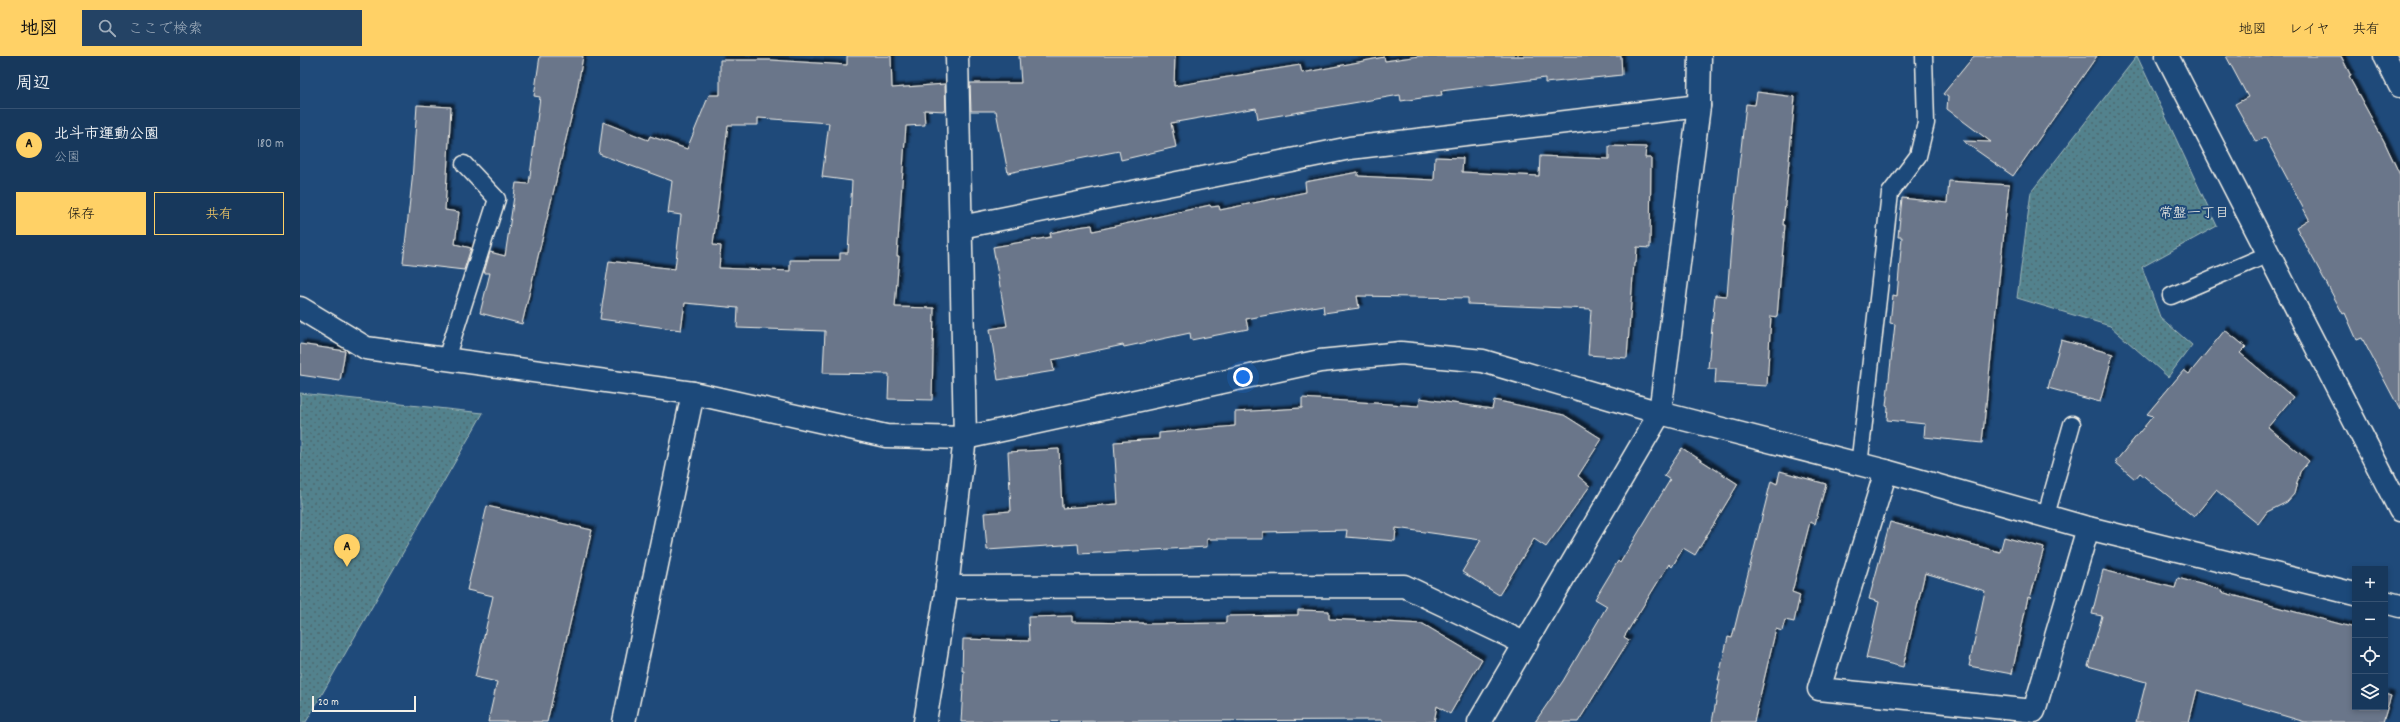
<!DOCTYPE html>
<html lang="ja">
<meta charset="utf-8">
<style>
body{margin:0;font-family:Dekko,"Klee One",sans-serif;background:#244365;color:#f1f3f6}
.controls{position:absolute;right:12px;bottom:12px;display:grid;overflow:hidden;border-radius:0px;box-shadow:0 2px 6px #0003}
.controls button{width:36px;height:36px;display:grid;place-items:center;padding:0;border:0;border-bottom:1px solid #365272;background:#17385c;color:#f1f3f6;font:20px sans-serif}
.scale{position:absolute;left:12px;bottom:10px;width:104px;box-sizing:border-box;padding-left:4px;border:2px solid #f4f1e8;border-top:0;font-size:11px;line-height:14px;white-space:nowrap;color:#f4f1e8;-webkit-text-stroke:3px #1f4a7a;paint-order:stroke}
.you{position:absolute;left:943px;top:321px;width:14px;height:14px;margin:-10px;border:3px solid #fff;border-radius:50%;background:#1a73e8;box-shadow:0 0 0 6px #1a73e833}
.badge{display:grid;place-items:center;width:26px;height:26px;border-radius:50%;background:#ffd166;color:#111;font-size:13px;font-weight:700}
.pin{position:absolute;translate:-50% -33px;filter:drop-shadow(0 1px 2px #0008)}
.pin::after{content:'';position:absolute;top:21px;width:14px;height:12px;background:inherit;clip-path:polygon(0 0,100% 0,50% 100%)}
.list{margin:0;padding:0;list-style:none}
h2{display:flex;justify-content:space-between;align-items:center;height:52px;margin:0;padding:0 16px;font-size:17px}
h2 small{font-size:13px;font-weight:400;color:#9eacbb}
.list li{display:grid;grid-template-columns:26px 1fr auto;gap:12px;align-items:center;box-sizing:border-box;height:72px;padding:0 16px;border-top:1px solid #365272}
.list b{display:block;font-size:15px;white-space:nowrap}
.list p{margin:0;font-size:13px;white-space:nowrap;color:#9eacbb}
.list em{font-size:13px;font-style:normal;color:#9eacbb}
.actions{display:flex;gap:8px;padding:12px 16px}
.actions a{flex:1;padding:9px 0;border:1px solid #ffd166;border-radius:0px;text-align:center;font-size:14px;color:#ffd166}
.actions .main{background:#ffd166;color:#111}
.icon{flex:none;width:22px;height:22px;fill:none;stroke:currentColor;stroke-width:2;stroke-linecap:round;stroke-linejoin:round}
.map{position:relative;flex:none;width:2100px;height:666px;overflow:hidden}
header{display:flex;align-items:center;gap:24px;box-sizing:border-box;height:56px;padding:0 20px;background:#ffd166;color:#111}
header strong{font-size:19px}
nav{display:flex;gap:22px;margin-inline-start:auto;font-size:14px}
.search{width:280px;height:36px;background:#244365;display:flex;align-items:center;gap:10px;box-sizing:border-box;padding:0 14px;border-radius:0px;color:#9eacbb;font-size:15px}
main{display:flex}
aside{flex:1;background:#17385c}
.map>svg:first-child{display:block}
.park{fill:url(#park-dots);stroke:#a3baba}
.building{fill:#6b768a;stroke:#f4f1e8;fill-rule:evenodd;filter:url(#shadow)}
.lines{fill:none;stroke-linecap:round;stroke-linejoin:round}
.service-casing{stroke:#f4f1e8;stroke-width:19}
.minor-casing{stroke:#f4f1e8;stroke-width:25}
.tertiary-casing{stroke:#f4f1e8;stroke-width:25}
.service{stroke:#1f4a7a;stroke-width:16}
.minor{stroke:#1f4a7a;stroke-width:22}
.tertiary{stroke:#1f4a7a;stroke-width:22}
.labels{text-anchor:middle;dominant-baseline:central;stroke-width:4;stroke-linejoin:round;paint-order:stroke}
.neighbourhood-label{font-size:14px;fill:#f4f1e8;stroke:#1f4a7a}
</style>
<header>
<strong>地図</strong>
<div class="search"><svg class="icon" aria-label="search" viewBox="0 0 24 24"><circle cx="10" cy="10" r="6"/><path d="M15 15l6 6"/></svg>ここで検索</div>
<nav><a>地図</a><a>レイヤ</a><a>共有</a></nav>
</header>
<main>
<aside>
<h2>周辺<small></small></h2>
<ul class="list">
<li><span class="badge">A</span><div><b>北斗市運動公園</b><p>公園</p></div><em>180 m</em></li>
</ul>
<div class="actions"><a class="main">保存</a><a>共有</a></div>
</aside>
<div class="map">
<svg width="2100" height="666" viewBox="0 0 2100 666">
<defs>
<pattern id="park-dots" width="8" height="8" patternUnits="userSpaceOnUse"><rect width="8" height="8" fill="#52828d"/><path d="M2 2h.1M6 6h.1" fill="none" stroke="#4e686d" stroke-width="1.8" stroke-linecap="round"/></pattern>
<filter id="shadow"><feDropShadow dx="3.5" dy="-3.5" stdDeviation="1" flood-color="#0009"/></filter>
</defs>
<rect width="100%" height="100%" fill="#1f4a7a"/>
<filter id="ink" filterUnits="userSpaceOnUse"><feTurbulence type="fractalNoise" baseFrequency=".025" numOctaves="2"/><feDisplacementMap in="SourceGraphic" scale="8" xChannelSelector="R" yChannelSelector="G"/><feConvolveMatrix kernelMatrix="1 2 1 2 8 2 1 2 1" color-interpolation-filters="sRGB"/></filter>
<g filter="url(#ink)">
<g class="park">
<path d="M 1837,0 L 1917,170 L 1842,211 L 1860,261 L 1892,289 L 1868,321 L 1810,270 L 1717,242 L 1731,136 Z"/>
<path d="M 0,337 L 183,357 L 6,666 L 0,666 Z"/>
</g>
<g class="building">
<path d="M 240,0 L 283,0 L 276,41 L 222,268 L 180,257 L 190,217 L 184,217 L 190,196 L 205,200 L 216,127 L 229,128 L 240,41 L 234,40 Z"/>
<path d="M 547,0 L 591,0 L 592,32 L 645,28 L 646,55 L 624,54 L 625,69 L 606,70 L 597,200 L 599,200 L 595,251 L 634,252 L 632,344 L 588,343 L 589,318 L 523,317 L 525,275 L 437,272 L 438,252 L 385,247 L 381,274 L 300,263 L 309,205 L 375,213 L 381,159 L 368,157 L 372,125 L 299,98 L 303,66 L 348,84 L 350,80 L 387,93 L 409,39 L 420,39 L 420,4 L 472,4 L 547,9 ZM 458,62 L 529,67 L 522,121 L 552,125 L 548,197 L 540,197 L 540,204 L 490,204 L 490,215 L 419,212 L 421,190 L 413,189 L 428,69 L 458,69 Z"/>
<path d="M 719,0 L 875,0 L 874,30 L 1000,9 L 1002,17 L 1084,1 L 1085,5 L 1119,0 L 1321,0 L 1322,19 L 1245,27 L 1245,22 L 1141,35 L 1142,39 L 1101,45 L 1100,39 L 958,63 L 956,52 L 871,67 L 876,91 L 821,104 L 819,95 L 708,117 L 696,55 L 671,55 L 670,27 L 721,27 Z"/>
<path d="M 1674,0 L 1797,0 L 1713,120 L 1663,85 L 1691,86 L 1647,53 L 1648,41 L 1643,38 Z"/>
<path d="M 1926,0 L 2041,0 L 2051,20 L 2049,21 L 2084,85 L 2100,119 L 2100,354 L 2062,282 L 2057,284 L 2045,257 L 2043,258 L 1996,171 L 2009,163 L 1965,81 L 1956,86 L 1935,48 L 1948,41 Z"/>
<path d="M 1457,36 L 1495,41 L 1483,169 L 1485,169 L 1477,261 L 1471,260 L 1467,330 L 1415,327 L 1416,312 L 1408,312 L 1415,239 L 1427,240 L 1433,165 L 1446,48 L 1455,49 Z"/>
<path d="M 117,49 L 151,51 L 145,154 L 159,156 L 155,188 L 171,192 L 164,214 L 103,207 L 112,125 Z"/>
<path d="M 1309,90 L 1346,91 L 1345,102 L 1351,102 L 1350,192 L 1337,191 L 1336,207 L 1334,207 L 1327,302 L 1288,299 L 1291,253 L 1168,248 L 1168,242 L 1057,240 L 1059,252 L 1024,257 L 1023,249 L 946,263 L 948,273 L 891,284 L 890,277 L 824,291 L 823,289 L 752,304 L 754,315 L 698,324 L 690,273 L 707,270 L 693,191 L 751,181 L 750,177 L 778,171 L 792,169 L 793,175 L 910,149 L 911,151 L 919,150 L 920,154 L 1006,136 L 1005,126 L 1058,116 L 1058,120 L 1134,124 L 1135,101 L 1163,102 L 1162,116 L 1239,120 L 1240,100 L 1309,103 Z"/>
<path d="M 1649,125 L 1709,129 L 1682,387 L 1624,381 L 1625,368 L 1587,364 L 1588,351 L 1586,350 L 1595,268 L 1590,267 L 1593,239 L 1597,240 L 1602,181 L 1598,181 L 1602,142 L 1647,147 Z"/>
<path d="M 1925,274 L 1946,291 L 1940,297 L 1993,341 L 1968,371 L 2009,405 L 2000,416 L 1994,438 L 1987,446 L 1967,456 L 1958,468 L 1916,434 L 1894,461 L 1840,417 L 1835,423 L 1815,406 L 1853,360 L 1847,358 L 1884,314 L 1889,318 Z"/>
<path d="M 1761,284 L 1813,298 L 1800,346 L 1748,332 Z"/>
<path d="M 0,288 L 45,295 L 40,325 L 0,319 Z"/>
<path d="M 1002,342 L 1119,350 L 1120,342 L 1192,353 L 1194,344 L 1264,359 L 1302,383 L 1278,420 L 1290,430 L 1246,491 L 1234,483 L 1199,539 L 1162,516 L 1181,484 L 1096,472 L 1095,485 L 1046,481 L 1047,474 L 963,476 L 963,483 L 907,483 L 907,491 L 779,498 L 778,488 L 687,494 L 684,457 L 711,455 L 708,396 L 759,393 L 762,452 L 818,448 L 814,386 L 859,383 L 859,377 L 935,370 L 935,356 L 1002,352 Z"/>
<path d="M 1382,392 L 1438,428 L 1395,499 L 1383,492 L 1372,511 L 1369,508 L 1324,581 L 1329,584 L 1278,666 L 1235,666 L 1263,625 L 1307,550 L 1295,543 L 1318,505 L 1320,507 L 1370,424 L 1364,420 Z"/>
<path d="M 1480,415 L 1526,428 L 1515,468 L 1510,466 L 1492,536 L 1500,539 L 1494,566 L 1485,564 L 1482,575 L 1476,573 L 1454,666 L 1412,666 L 1420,624 L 1418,624 L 1428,581 L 1432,582 L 1471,425 L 1477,428 Z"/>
<path d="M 187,450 L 292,474 L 247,666 L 188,666 L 197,626 L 175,621 L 193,540 L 167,534 Z"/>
<path d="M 1590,466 L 1700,496 L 1704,481 L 1744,492 L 1730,542 L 1728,541 L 1712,618 L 1669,610 L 1685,535 L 1625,517 L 1603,611 L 1566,602 L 1579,546 L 1569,543 Z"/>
<path d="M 1803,514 L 1875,532 L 1878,522 L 1922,534 L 1921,536 L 2055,572 L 2055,651 L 2085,651 L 2085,638 L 2091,640 L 2083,666 L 2005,666 L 1897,634 L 1889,666 L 1836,666 L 1846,626 L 1788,610 L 1802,560 L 1792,558 Z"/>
<path d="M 998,554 L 1029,555 L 1029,563 L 1123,568 L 1182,603 L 1150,658 L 1137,650 L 1134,666 L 1082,666 L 1082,664 L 661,666 L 664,615 L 662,615 L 663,583 L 729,585 L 728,561 L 772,560 L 772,566 L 843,567 L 843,568 L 926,567 L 926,560 L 998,559 Z"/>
</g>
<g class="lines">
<defs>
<g id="service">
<path d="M 1871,240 L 1969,198"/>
<path d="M 146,303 L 197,143 L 164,108"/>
<path d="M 1559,410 L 1590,137 L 1618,100 L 1626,67 L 1624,0"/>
<path d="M 1746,459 L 1772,368"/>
</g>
<g id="minor">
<path d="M 2085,0 L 2100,30"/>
<path d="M 661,171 L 1050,92 L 1399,50"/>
<path d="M 0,252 L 66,292 L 393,337 L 586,380 L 665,382 L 1020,305 L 1101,297 L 1183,305 L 1360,357 L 1586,415 L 1788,472 L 2055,538"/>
<path d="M 1586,415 L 1519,633 L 1734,655 L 1788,472"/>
<path d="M 647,531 L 1104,530 L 1226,588"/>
<path d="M 2085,546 L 2100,550"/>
<path d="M 324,666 L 393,337"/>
<path d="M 625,666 L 647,531 L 665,382 L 657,0"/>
<path d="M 1179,666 L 1360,357 L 1399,50 L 1400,0"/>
</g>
<path id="tertiary" d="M 1867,0 L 2100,454"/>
</defs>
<use href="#service" class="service-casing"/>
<use href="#minor" class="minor-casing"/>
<use href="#tertiary" class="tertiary-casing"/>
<use href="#service" class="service"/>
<use href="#minor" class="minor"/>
<use href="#tertiary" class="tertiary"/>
</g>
</g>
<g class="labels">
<g class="neighbourhood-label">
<text x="1894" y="158">常盤一丁目</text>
</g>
</g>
</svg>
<div class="controls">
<button>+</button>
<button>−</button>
<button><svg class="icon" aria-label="locate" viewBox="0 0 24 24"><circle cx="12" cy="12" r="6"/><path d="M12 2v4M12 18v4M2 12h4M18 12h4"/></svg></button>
<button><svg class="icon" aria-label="layers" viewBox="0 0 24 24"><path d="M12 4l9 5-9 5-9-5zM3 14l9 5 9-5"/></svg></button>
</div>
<div class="scale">20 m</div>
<div class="you"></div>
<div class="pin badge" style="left:47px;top:511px">A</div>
</div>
</main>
